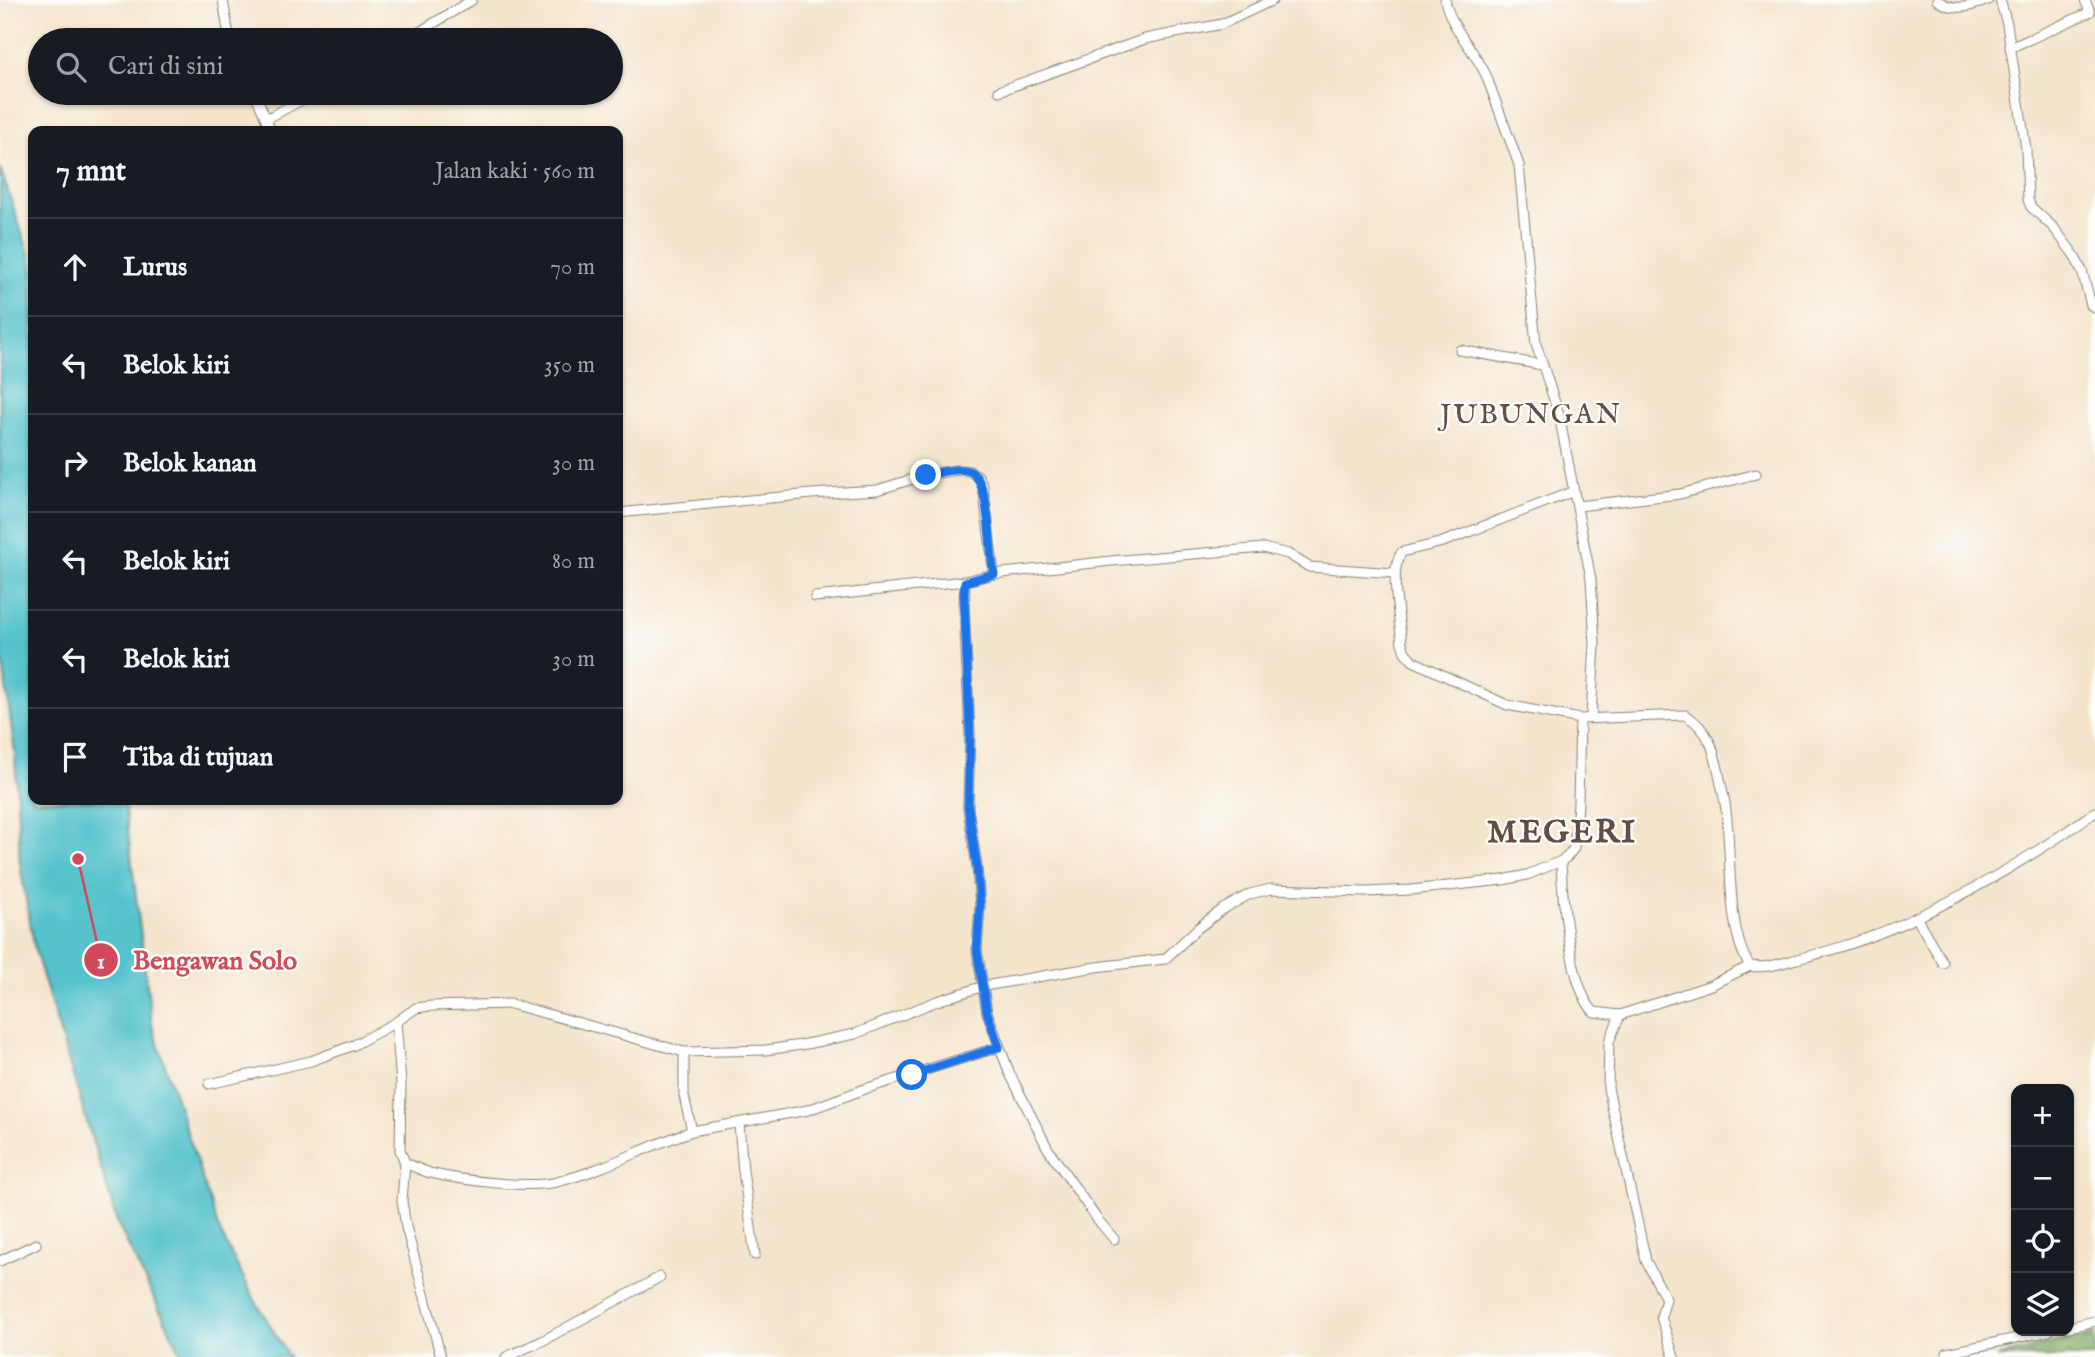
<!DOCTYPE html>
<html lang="id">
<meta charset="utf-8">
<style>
body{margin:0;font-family:"IM FELL English",serif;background:#20242c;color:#f1f3f6}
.controls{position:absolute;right:21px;bottom:21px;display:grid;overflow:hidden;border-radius:14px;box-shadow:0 2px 5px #0004}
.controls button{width:63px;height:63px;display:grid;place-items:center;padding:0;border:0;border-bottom:2px solid #363941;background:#171b24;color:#f1f3f6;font:35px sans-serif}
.stop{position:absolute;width:21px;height:21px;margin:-16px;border:5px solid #1a73e8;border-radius:50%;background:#fff}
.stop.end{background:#1a73e8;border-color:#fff;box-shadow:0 2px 7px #0008}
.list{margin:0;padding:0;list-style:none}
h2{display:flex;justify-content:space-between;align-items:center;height:91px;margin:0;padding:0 28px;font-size:30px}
h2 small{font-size:23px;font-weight:400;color:#9ea1a6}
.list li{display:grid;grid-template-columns:46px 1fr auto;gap:21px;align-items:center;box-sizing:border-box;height:98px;padding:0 28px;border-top:2px solid #363941}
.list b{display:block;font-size:26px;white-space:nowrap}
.list em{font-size:23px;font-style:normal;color:#9ea1a6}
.icon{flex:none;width:38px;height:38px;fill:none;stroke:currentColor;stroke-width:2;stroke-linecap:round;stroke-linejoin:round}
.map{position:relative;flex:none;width:2095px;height:1357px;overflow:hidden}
.search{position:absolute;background:#171b24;box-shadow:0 2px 5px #0004;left:28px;top:28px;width:595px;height:77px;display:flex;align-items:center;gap:18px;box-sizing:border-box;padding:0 24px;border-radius:38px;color:#9ea1a6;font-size:26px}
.panel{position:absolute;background:#171b24;box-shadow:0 2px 5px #0004;left:28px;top:126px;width:595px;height:679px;border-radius:14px}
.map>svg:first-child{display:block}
.forest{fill:url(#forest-firs);stroke:#4b623f;stroke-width:2}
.water{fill:#55c2cc;stroke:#386f74;stroke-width:2}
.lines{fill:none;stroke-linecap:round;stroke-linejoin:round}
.minor-casing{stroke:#888074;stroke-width:11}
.minor{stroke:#fff;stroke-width:9}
.route{stroke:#1a73e8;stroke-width:9}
.labels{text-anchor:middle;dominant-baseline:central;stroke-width:5;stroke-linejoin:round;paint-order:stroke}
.quarter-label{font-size:28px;letter-spacing:2px;fill:#634c46;stroke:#fdfcf7}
.district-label{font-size:32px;font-weight:bold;letter-spacing:2px;fill:#634c46;stroke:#fdfcf7}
.leader{fill:none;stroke:#d1495b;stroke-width:2.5}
.callout-dot{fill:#d1495b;stroke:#fdfcf7;stroke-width:2.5}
.mark-label{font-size:21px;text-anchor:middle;font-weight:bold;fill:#fff}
.callout-label{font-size:26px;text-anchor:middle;font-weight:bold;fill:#d1495b;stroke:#fdfcf7;stroke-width:5;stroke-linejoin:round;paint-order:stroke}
</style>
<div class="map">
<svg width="2095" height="1357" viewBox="0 0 2095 1357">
<defs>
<pattern id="forest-firs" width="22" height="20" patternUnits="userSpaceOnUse" patternTransform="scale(1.75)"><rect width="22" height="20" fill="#7aa962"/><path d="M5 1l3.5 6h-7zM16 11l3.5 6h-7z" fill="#638950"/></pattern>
</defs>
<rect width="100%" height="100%" fill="#fdfcf7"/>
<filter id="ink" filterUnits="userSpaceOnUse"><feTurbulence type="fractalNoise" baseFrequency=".0143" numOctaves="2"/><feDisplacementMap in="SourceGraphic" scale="14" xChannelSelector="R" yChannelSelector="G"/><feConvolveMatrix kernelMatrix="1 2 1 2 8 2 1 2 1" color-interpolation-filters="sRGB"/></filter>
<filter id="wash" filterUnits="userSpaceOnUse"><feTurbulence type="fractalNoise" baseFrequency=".00686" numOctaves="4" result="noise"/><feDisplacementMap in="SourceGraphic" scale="28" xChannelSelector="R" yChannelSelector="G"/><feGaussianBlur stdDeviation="1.57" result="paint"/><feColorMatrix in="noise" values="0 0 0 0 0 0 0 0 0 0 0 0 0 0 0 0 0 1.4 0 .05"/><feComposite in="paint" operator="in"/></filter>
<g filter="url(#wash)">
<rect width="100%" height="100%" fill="#f5e4cc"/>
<path class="forest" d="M 2095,1333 L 2095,1357 L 1997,1357 Z"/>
<path class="water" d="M 0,168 L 31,259 L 33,274 L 33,800 L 124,800 L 152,1025 L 219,1230 L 256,1302 L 289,1357 L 183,1357 L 118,1225 L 35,950 L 20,865 L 15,753 L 0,642 Z"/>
</g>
<g filter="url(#ink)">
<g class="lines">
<defs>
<g id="minor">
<path d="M 223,0 L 228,30 L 233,40"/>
<path d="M 1445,0 C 1451,29 1474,49 1486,75 L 1519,165 L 1536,344 L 1559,415 L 1591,579 L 1595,643 L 1591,718"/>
<path d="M 1937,0 C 1953,12 1970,7 1988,0"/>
<path d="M 2000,0 L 2007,24 L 2026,149 L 2028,200 L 2031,207 L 2054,228 L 2074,255 L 2082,271 L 2091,305 L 2095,308"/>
<path d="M 406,40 L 472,0"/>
<path d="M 2010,48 L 2090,12 L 2085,0"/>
<path d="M 999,91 L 1145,39 L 1222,24 L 1273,0"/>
<path d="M 255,93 L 271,131"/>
<path d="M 266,119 L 315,93"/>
<path d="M 1460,350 L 1542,365"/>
<path d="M 1574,491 L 1443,542 L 1402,552 C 1388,568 1400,622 1402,643 L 1405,652 L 1413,661 L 1507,705 L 1580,719 L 1685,715 C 1710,729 1715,753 1720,779 C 1722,789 1725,800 1726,811 C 1732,853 1726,932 1750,966 C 1766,969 1782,963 1797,959 C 1903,935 2007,874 2095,812"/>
<path d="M 1578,506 L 1680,494 L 1756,474"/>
<path d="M 618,513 L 811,494 L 877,490 L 926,475 L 957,470 L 970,471 L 978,476 L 983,486 L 994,574"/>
<path d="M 815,597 L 965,581"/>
<path d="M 1561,861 C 1562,895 1570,989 1594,1012 L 1620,1015"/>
<path d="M 1916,917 L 1943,963"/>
<path d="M 396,1022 L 401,1083 L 400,1150 L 405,1163 C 413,1166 421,1170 430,1173 C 459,1180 529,1189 557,1182 C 604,1170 647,1146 692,1131"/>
<path d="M 684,1052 L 684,1096 L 692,1131 L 808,1110 L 865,1089 L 999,1047"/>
<path d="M 209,1084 L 311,1061 L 354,1045 L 396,1022 L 416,1008 L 431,1006 L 511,1004 L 684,1052 L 766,1050 L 801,1045 L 855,1034 L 937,1001 L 984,986 L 1096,967 L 1165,959 L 1198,928 L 1223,909 L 1250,894 L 1271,889 L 1365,892 L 1411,890 L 1503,880 L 1527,875 L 1561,861 L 1567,857 L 1574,848 L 1578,804 L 1580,719"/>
<path d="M 739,1124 L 743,1171 L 755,1255"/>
<path d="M 405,1163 L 402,1201 L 406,1227 L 441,1357"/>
<path d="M 1114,1239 L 1097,1219 L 1048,1149 L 1009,1072 L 987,1012 L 977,950 L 980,906 L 977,867 L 968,808 L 970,734 L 964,608 L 965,581 L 994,574 L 1111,561 L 1263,548 L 1288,554 L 1309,567 L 1395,573"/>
<path d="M 0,1261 L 36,1244"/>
<path d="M 2069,1327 L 2095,1321"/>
<path d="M 1947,1353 L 2049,1331"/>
<path d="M 506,1357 L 542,1341 L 660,1277"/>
<path d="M 1674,1357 L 1661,1317 L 1666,1299 L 1646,1261 L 1608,1088 L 1609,1042 L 1620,1015 L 1711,985 L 1750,966"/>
</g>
</defs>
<use href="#minor" class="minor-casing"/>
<use href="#minor" class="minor"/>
</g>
</g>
<g class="lines" filter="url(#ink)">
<path class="route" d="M 912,1075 L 999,1047 L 987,1012 L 977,950 L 980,906 L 977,867 L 968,807 L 970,734 L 964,594 L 965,582 L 994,574 C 989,553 991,477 969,471 C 957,467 939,473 926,475"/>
</g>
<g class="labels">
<g class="quarter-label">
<text x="1531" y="415">JUBUNGAN</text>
</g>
<g class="district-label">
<text x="1562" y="833">MEGERI</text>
</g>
</g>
<path class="leader" d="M78 859L101 960"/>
<g class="callout-dot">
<circle cx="78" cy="859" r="7"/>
<circle cx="101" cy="960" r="18"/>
</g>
<g class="mark-label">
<text x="101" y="968">1</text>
</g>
<g class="callout-label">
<text x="215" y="969">Bengawan Solo</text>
</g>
</svg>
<div class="controls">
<button>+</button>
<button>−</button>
<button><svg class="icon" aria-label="locate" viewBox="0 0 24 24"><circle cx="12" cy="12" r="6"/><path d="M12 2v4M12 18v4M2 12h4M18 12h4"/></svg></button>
<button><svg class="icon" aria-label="layers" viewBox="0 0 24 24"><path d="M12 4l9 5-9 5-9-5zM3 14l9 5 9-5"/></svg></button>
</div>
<div class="stop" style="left:912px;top:1075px"></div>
<div class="stop end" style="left:926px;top:475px"></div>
<div class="search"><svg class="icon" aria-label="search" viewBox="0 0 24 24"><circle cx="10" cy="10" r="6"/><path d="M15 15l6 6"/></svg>Cari di sini</div>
<section class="panel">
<h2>7 mnt<small>Jalan kaki · 560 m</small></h2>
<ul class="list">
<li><svg class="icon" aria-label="ahead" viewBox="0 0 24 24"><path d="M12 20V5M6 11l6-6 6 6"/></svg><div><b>Lurus</b></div><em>70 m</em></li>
<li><svg class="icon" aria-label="left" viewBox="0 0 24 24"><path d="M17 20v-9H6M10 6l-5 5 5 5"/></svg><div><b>Belok kiri</b></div><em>350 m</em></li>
<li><svg class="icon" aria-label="right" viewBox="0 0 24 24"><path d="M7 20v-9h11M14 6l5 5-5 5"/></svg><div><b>Belok kanan</b></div><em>30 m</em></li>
<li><svg class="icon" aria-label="left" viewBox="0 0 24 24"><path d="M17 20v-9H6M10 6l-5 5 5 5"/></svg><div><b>Belok kiri</b></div><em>80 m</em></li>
<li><svg class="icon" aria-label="left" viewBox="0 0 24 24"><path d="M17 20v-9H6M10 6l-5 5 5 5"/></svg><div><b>Belok kiri</b></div><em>30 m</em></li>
<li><svg class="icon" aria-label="arrive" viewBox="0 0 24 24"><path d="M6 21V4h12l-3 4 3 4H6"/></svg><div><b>Tiba di tujuan</b></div></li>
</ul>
</section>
</div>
